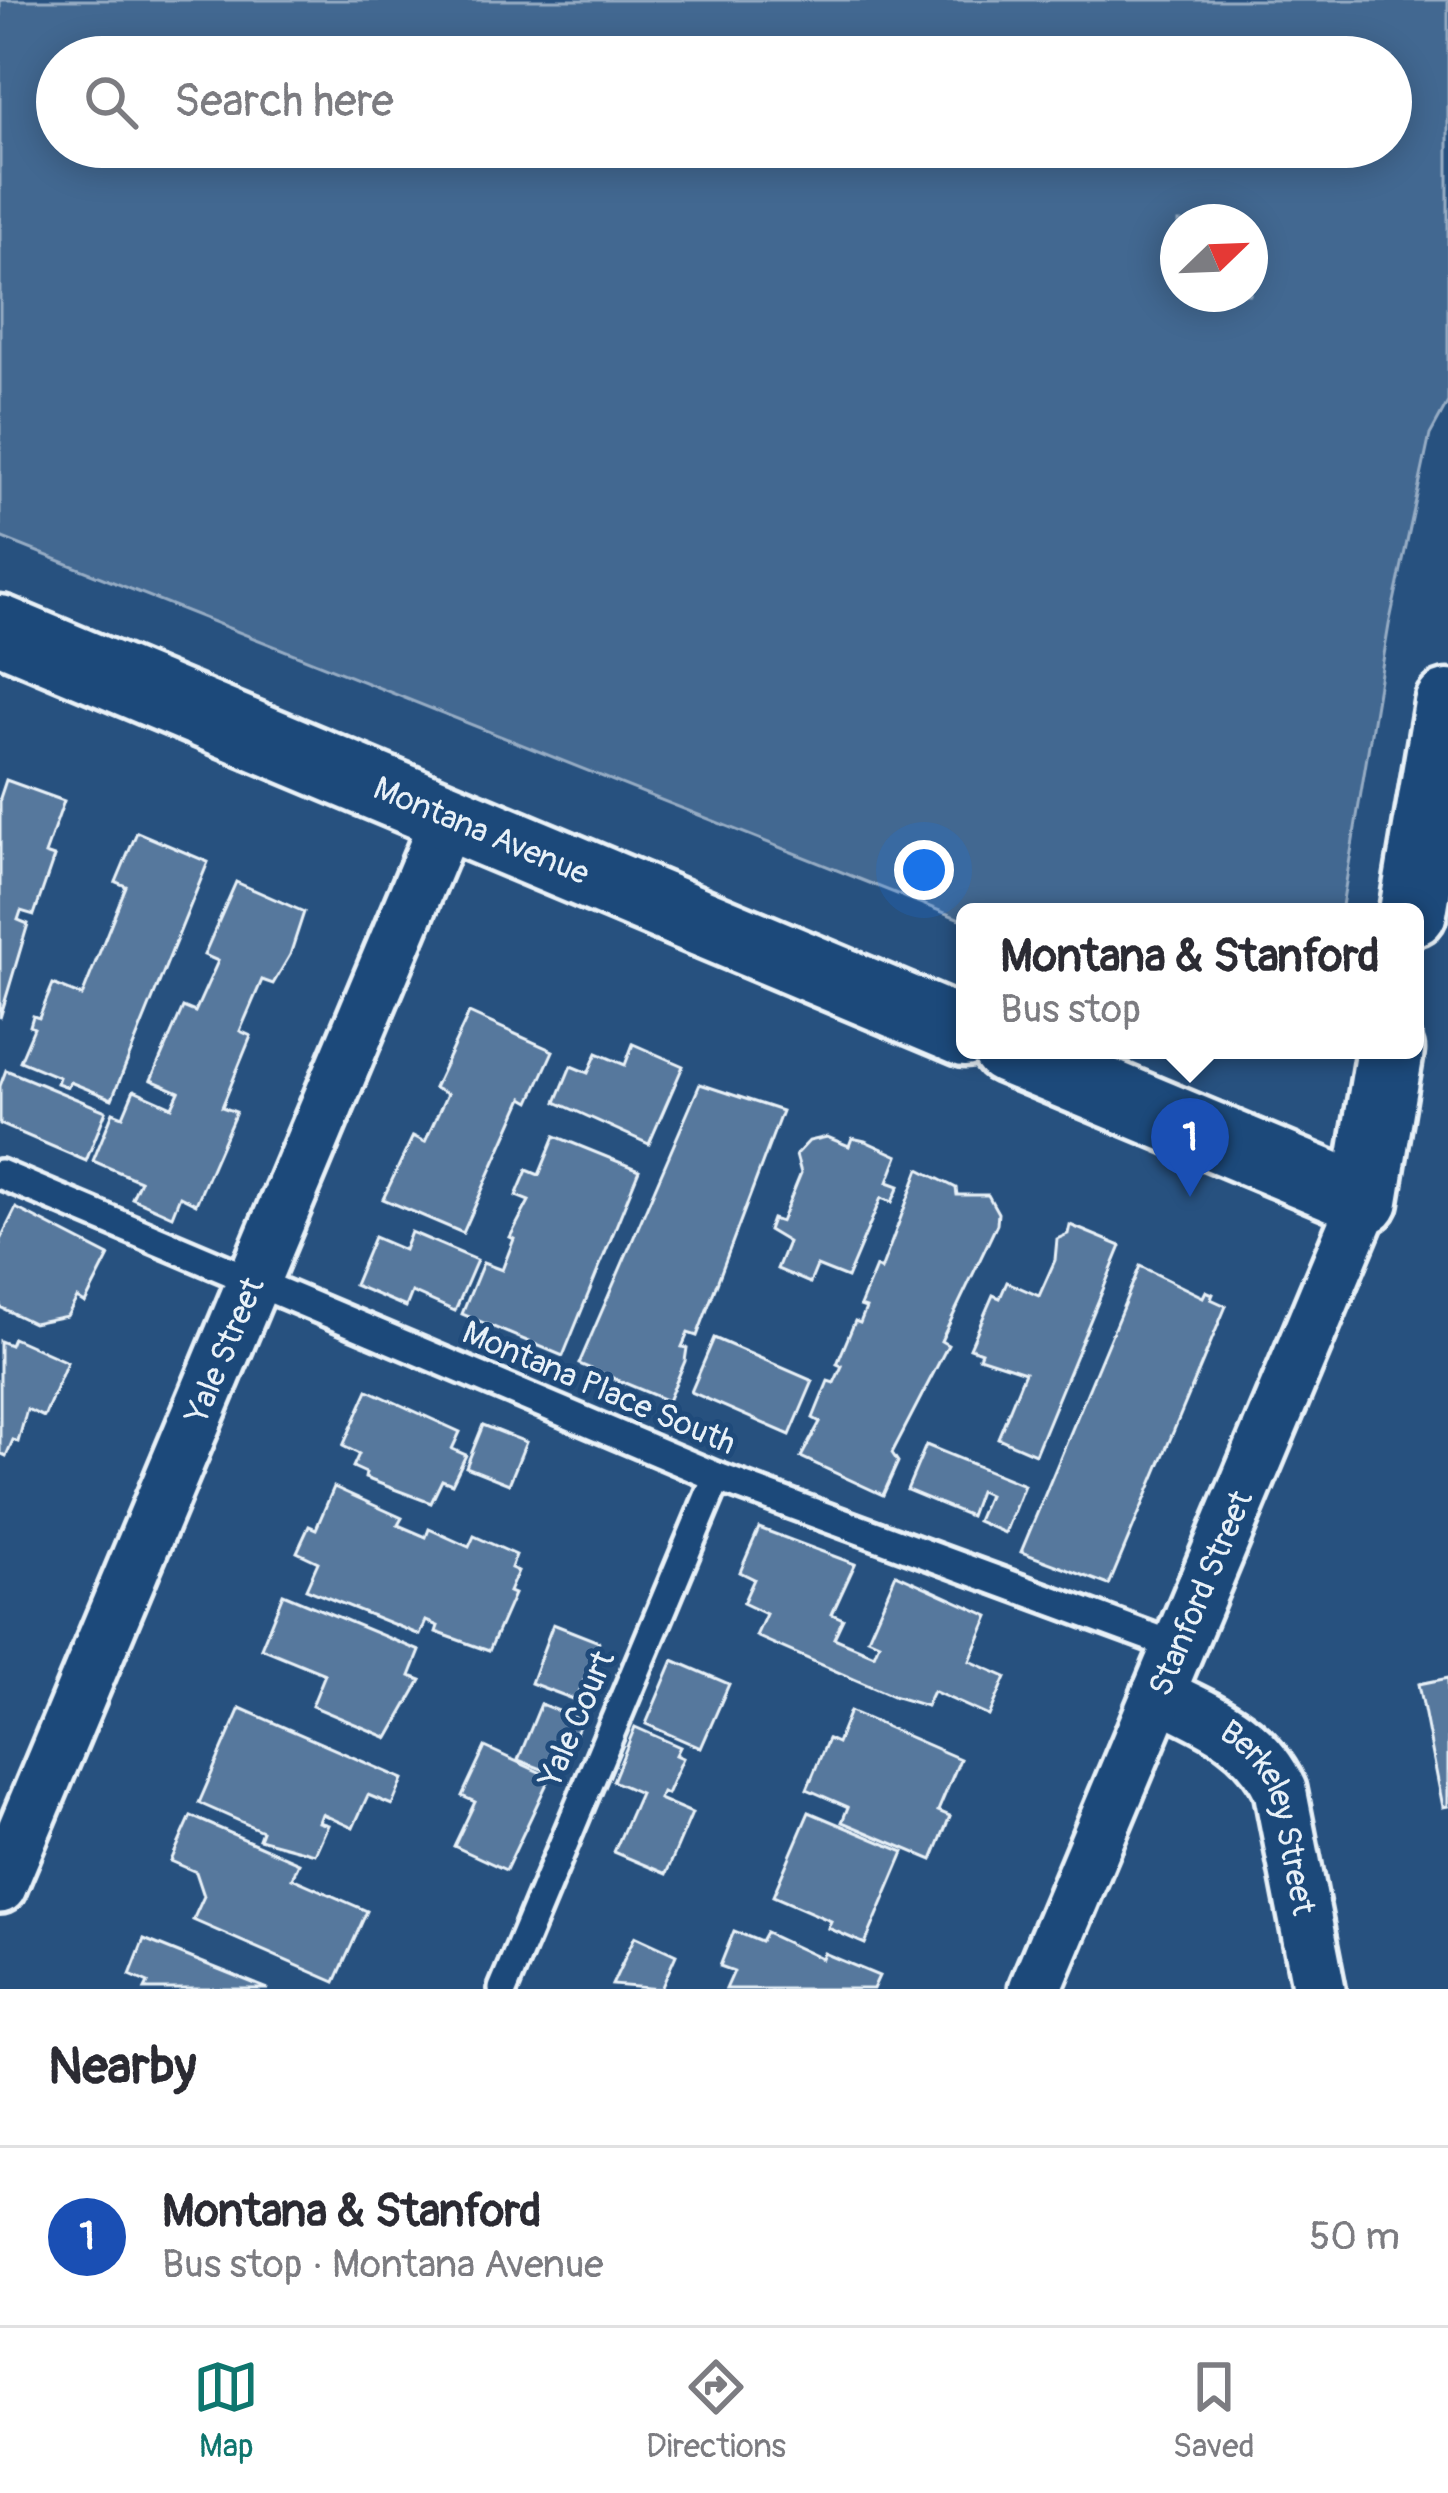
<!DOCTYPE html>
<meta charset="utf-8">
<style>
body{margin:0;font-family:Pangolin,sans-serif;background:#f7f7f7;color:#2b2b33}
.compass{position:absolute;left:1160px;top:204px;width:108px;height:108px;border-radius:50%;background:#fff;box-shadow:0 6px 30px #0003;rotate:67deg}
.you{position:absolute;left:924px;top:870px;width:42px;height:42px;margin:-30px;border:9px solid #fff;border-radius:50%;background:#1a73e8;box-shadow:0 0 0 18px #1a73e833}
.badge{display:grid;place-items:center;width:78px;height:78px;border-radius:50%;background:#0f766e;color:#fff;font-size:39px;font-weight:700}
.pin{position:absolute;translate:-50% -99px;filter:drop-shadow(0 3px 6px #0008)}
.pin::after{content:'';position:absolute;top:63px;width:42px;height:36px;background:inherit;clip-path:polygon(0 0,100% 0,50% 100%)}
.popup{position:absolute;left:956px;top:903px;width:468px;height:156px;box-sizing:border-box;display:grid;place-content:center;border-radius:18px;background:#fff;filter:drop-shadow(0 3px 9px #0005);font-size:39px;white-space:nowrap;color:#7c7c81}
.popup b{font-size:45px;color:#2b2b33}
.popup::after{content:'';position:absolute;left:50%;top:100%;margin-left:-24px;border:24px solid transparent;border-top-color:#fff}
.list{margin:0;padding:0;list-style:none}
h2{display:flex;justify-content:space-between;align-items:center;height:156px;margin:0;padding:0 48px;font-size:51px}
h2 small{font-size:39px;font-weight:400;color:#7c7c81}
.list li{display:grid;grid-template-columns:78px 1fr auto;gap:36px;align-items:center;box-sizing:border-box;height:180px;padding:0 48px;border-top:3px solid #e1e1e2}
.list b{display:block;font-size:45px;white-space:nowrap}
.list p{margin:0;font-size:39px;white-space:nowrap;color:#7c7c81}
.list em{font-size:39px;font-style:normal;color:#7c7c81}
.icon{flex:none;width:66px;height:66px;fill:none;stroke:currentColor;stroke-width:2;stroke-linecap:round;stroke-linejoin:round}
.map{position:relative;flex:none;width:1448px;height:1989px;overflow:hidden}
.search{position:absolute;background:#fff;box-shadow:0 6px 30px #0003;left:36px;right:36px;top:36px;height:132px;display:flex;align-items:center;gap:30px;box-sizing:border-box;padding:0 42px;border-radius:66px;color:#7c7c81;font-size:45px}
.sheet{height:336px;background:#fff}
nav{display:flex;justify-content:space-around;align-items:center;box-sizing:border-box;height:168px;border-top:3px solid #e1e1e2;background:#fff;font-size:33px;color:#7c7c81}
nav a{display:grid;justify-items:center;gap:6px}
nav .on{color:#0f766e}
.map>svg:first-child{display:block}
.green{fill:#436891;stroke:#96acc4;stroke-width:3;fill-rule:evenodd}
.building{fill:#57789d;stroke:#e8f1f8;stroke-width:3}
.lines{fill:none;stroke-linecap:round;stroke-linejoin:round}
.lane-casing{stroke:#e8f1f8;stroke-width:36}
.street-casing{stroke:#e8f1f8;stroke-width:60}
.secondary-casing{stroke:#e8f1f8;stroke-width:75}
.lane{stroke:#1f4a7a;stroke-width:27}
.street{stroke:#1f4a7a;stroke-width:51}
.secondary{stroke:#1f4a7a;stroke-width:66}
.labels{text-anchor:middle;dominant-baseline:central;stroke-width:10;stroke-linejoin:round;paint-order:stroke}
.street-label{font-size:33px;fill:#e8f1f8;stroke:#1f4a7a}
</style>
<div class="map">
<svg width="1448" height="1989" viewBox="0 0 1448 1989">
<rect width="100%" height="100%" fill="#27517f"/>
<filter id="ink" filterUnits="userSpaceOnUse"><feTurbulence type="fractalNoise" baseFrequency=".00833" numOctaves="2"/><feDisplacementMap in="SourceGraphic" scale="24" xChannelSelector="R" yChannelSelector="G"/><feConvolveMatrix kernelMatrix="1 2 1 2 8 2 1 2 1" color-interpolation-filters="sRGB"/></filter>
<g filter="url(#ink)">
<path class="green" d="M 0,0 L 1448,0 L 1448,402 L 1430,435 L 1389,625 L 1341,912 L 965,912 L 965,921 L 0,537 ZM 57,57 L 1391,57 L 1391,147 L 57,147 ZM 1178,222 L 1250,222 L 1250,294 L 1178,294 Z"/>
<g class="building">
<path d="M 6,780 L 64,801 L 45,854 L 54,857 L 34,915 L 21,911 L 18,920 L 28,924 L 0,1018 L 0,798 Z"/>
<path d="M 137,832 L 208,862 L 112,1099 L 70,1082 L 68,1087 L 57,1083 L 59,1077 L 20,1061 L 34,1028 L 30,1026 L 33,1016 L 39,1018 L 53,984 L 82,996 L 126,886 L 116,882 Z"/>
<path d="M 236,882 L 304,912 L 290,955 L 273,984 L 262,980 L 240,1031 L 251,1036 L 222,1107 L 236,1112 L 196,1204 L 180,1196 L 172,1216 L 132,1198 L 140,1181 L 93,1161 L 113,1112 L 123,1116 L 134,1090 L 172,1107 L 179,1092 L 151,1080 L 183,1007 L 195,1012 L 218,961 L 204,955 Z"/>
<path d="M 469,1013 L 553,1051 L 530,1102 L 523,1098 L 463,1233 L 383,1199 L 413,1136 L 425,1142 L 447,1094 L 434,1088 Z"/>
<path d="M 633,1044 L 683,1066 L 649,1144 L 556,1102 L 571,1066 L 588,1073 L 597,1053 L 625,1065 Z"/>
<path d="M 6,1070 L 106,1111 L 86,1161 L 0,1124 L 0,1086 Z"/>
<path d="M 700,1084 L 782,1111 L 697,1336 L 688,1333 L 682,1347 L 687,1348 L 685,1361 L 668,1401 L 579,1364 Z"/>
<path d="M 555,1136 L 639,1170 L 563,1356 L 462,1314 L 483,1263 L 502,1270 L 514,1239 L 510,1237 L 529,1201 L 516,1196 L 527,1170 L 539,1175 Z"/>
<path d="M 827,1137 L 849,1146 L 852,1138 L 865,1141 L 898,1156 L 888,1182 L 899,1186 L 892,1202 L 881,1198 L 847,1278 L 817,1266 L 810,1283 L 777,1269 L 788,1242 L 768,1230 L 772,1219 L 781,1222 L 801,1173 L 796,1155 L 809,1141 Z"/>
<path d="M 919,1169 L 956,1188 L 957,1195 L 988,1195 L 998,1213 L 997,1224 L 941,1341 L 948,1345 L 892,1453 L 898,1462 L 883,1495 L 801,1457 L 820,1422 L 813,1418 L 828,1381 L 834,1383 L 842,1366 L 837,1364 L 855,1321 L 860,1323 L 866,1308 L 860,1306 L 876,1267 L 881,1270 Z"/>
<path d="M 16,1208 L 109,1256 L 85,1303 L 77,1298 L 67,1316 L 33,1323 L 0,1307 L 0,1240 Z"/>
<path d="M 1070,1225 L 1121,1246 L 1035,1454 L 998,1438 L 1025,1372 L 979,1357 L 981,1352 L 970,1348 L 993,1295 L 1000,1298 L 1007,1282 L 1039,1296 L 1055,1260 L 1057,1239 L 1068,1234 Z"/>
<path d="M 411,1232 L 477,1260 L 455,1311 L 412,1292 L 406,1307 L 354,1285 L 374,1237 L 404,1250 Z"/>
<path d="M 1140,1266 L 1203,1297 L 1206,1291 L 1213,1294 L 1211,1299 L 1226,1306 L 1109,1585 L 1021,1552 Z"/>
<path d="M 13,1338 L 67,1362 L 44,1417 L 27,1409 L 18,1442 L 13,1440 L 6,1456 L 0,1453 L 0,1341 L 10,1345 Z"/>
<path d="M 714,1338 L 813,1381 L 790,1435 L 691,1392 Z"/>
<path d="M 368,1390 L 460,1432 L 452,1449 L 466,1455 L 452,1484 L 442,1480 L 431,1503 L 365,1478 L 366,1473 L 353,1467 L 359,1454 L 343,1446 Z"/>
<path d="M 483,1425 L 526,1442 L 509,1484 L 466,1467 Z"/>
<path d="M 926,1445 L 1024,1485 L 1005,1533 L 977,1521 L 988,1495 L 979,1491 L 970,1516 L 907,1490 Z"/>
<path d="M 334,1487 L 402,1518 L 398,1525 L 426,1537 L 429,1529 L 469,1547 L 474,1536 L 516,1555 L 511,1568 L 518,1571 L 509,1592 L 514,1594 L 489,1651 L 436,1632 L 438,1626 L 426,1621 L 420,1635 L 306,1589 L 318,1562 L 297,1552 L 309,1526 L 316,1529 Z"/>
<path d="M 759,1528 L 855,1564 L 832,1614 L 843,1619 L 834,1638 L 874,1655 L 879,1643 L 868,1638 L 896,1574 L 989,1616 L 970,1661 L 1006,1677 L 989,1716 L 933,1691 L 926,1706 L 893,1696 L 756,1636 L 766,1614 L 743,1603 L 754,1579 L 740,1572 Z"/>
<path d="M 283,1594 L 420,1651 L 410,1676 L 421,1680 L 388,1738 L 312,1706 L 325,1674 L 261,1648 Z"/>
<path d="M 553,1624 L 599,1642 L 576,1700 L 531,1683 Z"/>
<path d="M 673,1660 L 729,1684 L 701,1748 L 646,1724 Z"/>
<path d="M 1448,1678 L 1448,1806 L 1443,1807 L 1419,1684 Z"/>
<path d="M 541,1704 L 581,1720 L 560,1776 L 518,1760 Z"/>
<path d="M 240,1708 L 403,1779 L 392,1805 L 368,1795 L 353,1828 L 322,1814 L 319,1822 L 328,1825 L 315,1854 L 259,1839 L 262,1831 L 199,1803 Z"/>
<path d="M 850,1711 L 960,1759 L 938,1811 L 950,1816 L 932,1860 L 842,1822 L 848,1807 L 807,1789 L 828,1739 L 837,1743 Z"/>
<path d="M 635,1727 L 680,1747 L 676,1755 L 683,1758 L 667,1794 L 662,1792 L 659,1799 L 692,1813 L 666,1874 L 614,1852 L 640,1793 L 613,1781 Z"/>
<path d="M 485,1747 L 550,1777 L 506,1870 L 454,1846 L 475,1802 L 462,1796 Z"/>
<path d="M 809,1812 L 904,1852 L 865,1944 L 828,1928 L 831,1921 L 773,1896 Z"/>
<path d="M 191,1816 L 299,1863 L 292,1878 L 367,1911 L 335,1982 L 193,1920 L 204,1896 L 196,1872 L 171,1861 Z"/>
<path d="M 734,1931 L 761,1942 L 766,1933 L 822,1959 L 824,1953 L 879,1976 L 873,1989 L 726,1989 L 734,1971 L 720,1966 Z"/>
<path d="M 635,1936 L 676,1955 L 661,1989 L 612,1985 Z"/>
<path d="M 144,1939 L 268,1989 L 145,1989 L 148,1983 L 130,1975 Z"/>
</g>
<g class="lines">
<defs>
<g id="lane">
<path d="M 0,1174 L 717,1477 L 1178,1647"/>
<path d="M 503,1989 L 717,1477"/>
</g>
<g id="street">
<path id="s1" d="M 1158,1694 C 1209,1719 1255,1736 1280,1790 L 1319,1989"/>
<path id="s2" d="M 0,1887 L 448,816"/>
<path id="s3" d="M 1035,1989 L 1365,1200"/>
</g>
<g id="secondary">
<path id="s4" d="M 0,629 L 965,1033"/>
<path d="M 1413,912 L 1448,704"/>
<path d="M 1006,1050 L 1365,1200 L 1390,1050"/>
</g>
</defs>
<use href="#lane" class="lane-casing"/>
<use href="#street" class="street-casing"/>
<use href="#secondary" class="secondary-casing"/>
<use href="#lane" class="lane"/>
<use href="#street" class="street"/>
<use href="#secondary" class="secondary"/>
</g>
</g>
<g class="labels">
<g class="street-label">
<text stroke="none"><textPath href="#s4" startOffset="522">Montana Avenue</textPath></text>
<text stroke="none"><textPath href="#s2" startOffset="582">Yale Street</textPath></text>
<text transform="translate(599 1388) rotate(23)">Montana Place South</text>
<text stroke="none"><textPath href="#s3" startOffset="429">Stanford Street</textPath></text>
<text transform="translate(577 1719) rotate(-67)">Yale Court</text>
<text stroke="none"><textPath href="#s1" startOffset="180">Berkeley Street</textPath></text>
</g>
</g>
</svg>
<svg class="compass" viewBox="-18 -18 36 36"><path d="M0-13l5 13h-10z" fill="#e53935"/><path d="M0 13l5-13h-10z" fill="#7c7c81"/></svg>
<div class="you"></div>
<div class="pin badge" style="left:1190px;top:1197px;background:#1a4fb4">1</div>
<div class="popup"><b>Montana &amp; Stanford</b>Bus stop</div>
<div class="search"><svg class="icon" aria-label="search" viewBox="0 0 24 24"><circle cx="10" cy="10" r="6"/><path d="M15 15l6 6"/></svg>Search here</div>
</div>
<section class="sheet">
<h2>Nearby<small></small></h2>
<ul class="list">
<li><span class="badge" style="background:#1a4fb4">1</span><div><b>Montana &amp; Stanford</b><p>Bus stop · Montana Avenue</p></div><em>50 m</em></li>
</ul>
</section>
<nav>
<a class="on"><svg class="icon" aria-label="map" viewBox="0 0 24 24"><path d="M3 6l6-2 6 2 6-2v14l-6 2-6-2-6 2zM9 4v14M15 6v14"/></svg>Map</a>
<a><svg class="icon" aria-label="directions" viewBox="0 0 24 24"><path d="M12 3l9 9-9 9-9-9zM9 14v-3h6M13 9l2 2-2 2"/></svg>Directions</a>
<a><svg class="icon" aria-label="saved" viewBox="0 0 24 24"><path d="M7 4h10v16l-5-4-5 4z"/></svg>Saved</a>
</nav>
